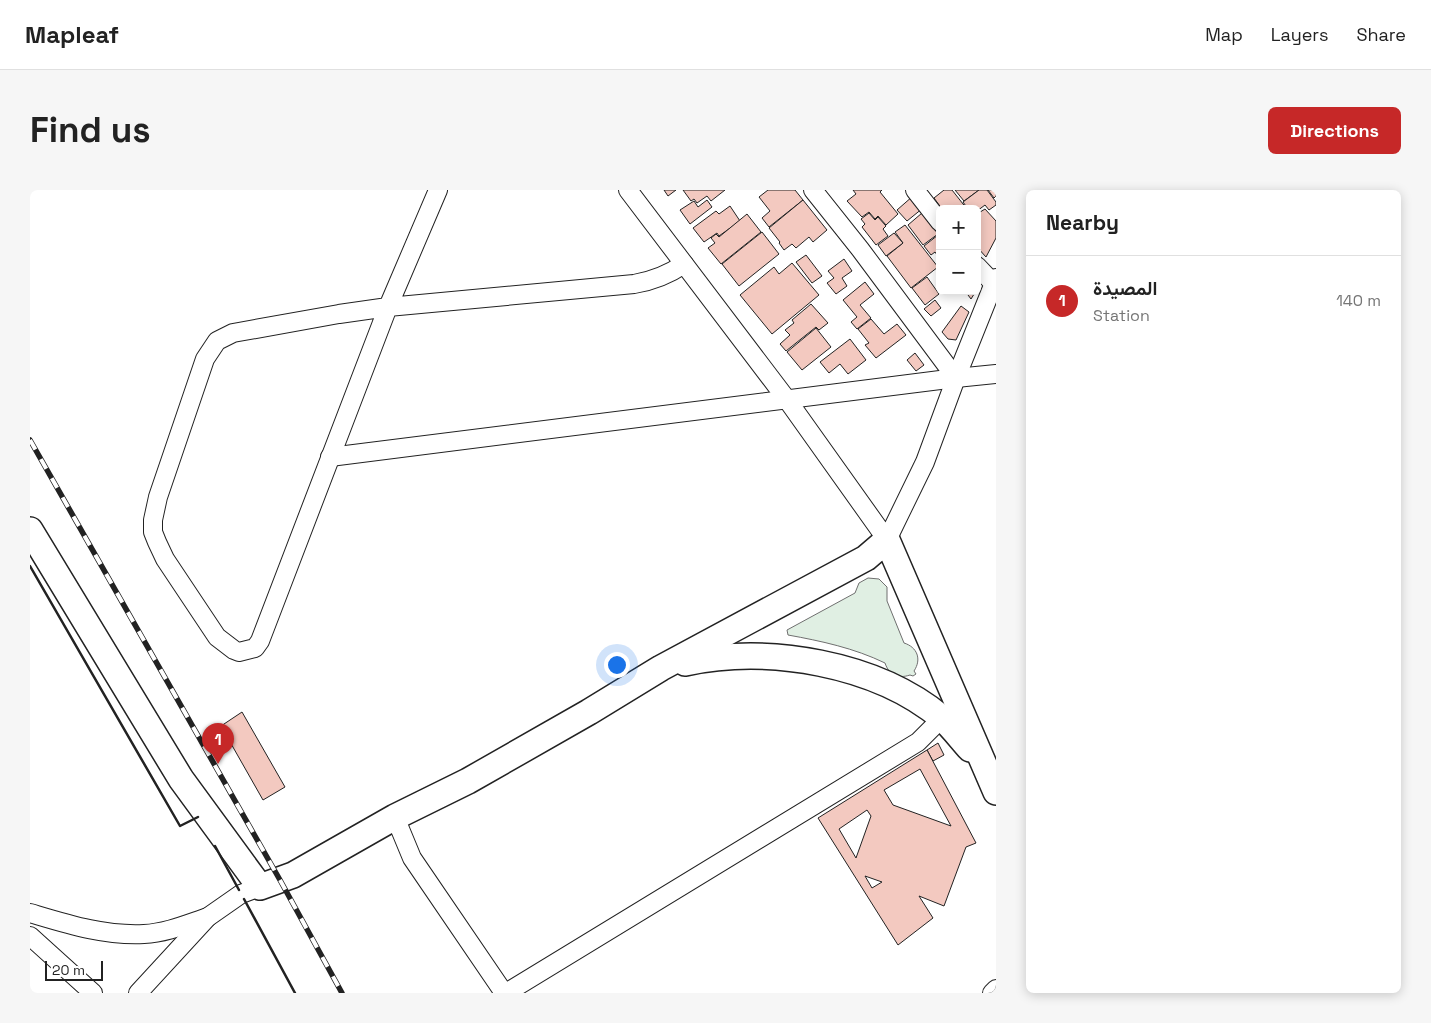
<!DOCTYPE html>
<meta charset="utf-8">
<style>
body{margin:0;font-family:"Space Grotesk",Vazirmatn,sans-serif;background:#f6f6f6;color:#222}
.controls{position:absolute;right:15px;top:15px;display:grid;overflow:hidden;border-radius:8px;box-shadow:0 2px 12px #0003}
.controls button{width:45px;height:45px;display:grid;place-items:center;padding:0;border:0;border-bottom:1px solid #e0e0e0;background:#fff;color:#222;font:25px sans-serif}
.scale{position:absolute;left:15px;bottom:12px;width:58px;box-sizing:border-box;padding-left:5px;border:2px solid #222;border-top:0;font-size:14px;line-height:18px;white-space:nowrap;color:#222;-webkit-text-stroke:4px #fff;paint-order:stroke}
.you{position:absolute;left:586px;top:474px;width:18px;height:18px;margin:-12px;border:4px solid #fff;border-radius:50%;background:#1a73e8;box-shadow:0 0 0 8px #1a73e833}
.badge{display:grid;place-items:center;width:32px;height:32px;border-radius:50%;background:#c62828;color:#fff;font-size:16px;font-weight:700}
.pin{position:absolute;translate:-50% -41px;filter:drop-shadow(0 1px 2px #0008)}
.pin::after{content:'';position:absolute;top:26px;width:18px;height:15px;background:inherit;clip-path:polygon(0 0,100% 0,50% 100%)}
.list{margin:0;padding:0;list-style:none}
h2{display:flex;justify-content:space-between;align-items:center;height:65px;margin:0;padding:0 20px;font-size:21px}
h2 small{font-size:16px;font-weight:400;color:#767676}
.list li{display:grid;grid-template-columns:32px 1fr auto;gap:15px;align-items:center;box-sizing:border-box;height:90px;padding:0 20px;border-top:1px solid #e0e0e0}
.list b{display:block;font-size:19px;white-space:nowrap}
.list p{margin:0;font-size:16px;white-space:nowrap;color:#767676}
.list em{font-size:16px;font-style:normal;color:#767676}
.map{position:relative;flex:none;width:966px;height:803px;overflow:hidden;border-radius:8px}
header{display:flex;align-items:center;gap:30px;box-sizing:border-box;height:70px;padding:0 25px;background:#fff;border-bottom:1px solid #e0e0e0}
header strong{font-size:24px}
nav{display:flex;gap:28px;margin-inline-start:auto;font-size:18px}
.intro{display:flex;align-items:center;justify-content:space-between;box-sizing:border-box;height:120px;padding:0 30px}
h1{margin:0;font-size:35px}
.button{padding:12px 22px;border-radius:8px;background:#c62828;color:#fff;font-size:18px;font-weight:700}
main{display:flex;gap:30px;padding:0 30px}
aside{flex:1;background:#fff;border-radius:8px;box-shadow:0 2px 12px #0003}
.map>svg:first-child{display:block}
.green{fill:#e0efe3;stroke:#6f6f6f}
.building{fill:#f3c9c0;stroke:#222;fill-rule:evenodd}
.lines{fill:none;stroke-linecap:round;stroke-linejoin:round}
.street-casing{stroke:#222;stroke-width:20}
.secondary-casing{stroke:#222;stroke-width:28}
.street{stroke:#fff;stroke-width:18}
.secondary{stroke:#fff;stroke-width:25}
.rail-casing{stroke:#222;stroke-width:5.5}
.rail{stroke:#fff;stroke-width:4;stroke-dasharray:11;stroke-linecap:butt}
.wall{stroke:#222;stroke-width:2.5}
</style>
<header>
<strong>Mapleaf</strong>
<nav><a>Map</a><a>Layers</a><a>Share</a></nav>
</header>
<div class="intro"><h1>Find us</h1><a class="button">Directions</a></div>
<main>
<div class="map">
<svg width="966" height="803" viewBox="0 0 966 803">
<rect width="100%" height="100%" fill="#fff"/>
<path class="green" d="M 838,388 L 849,389 L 857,397 L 857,411 L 874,453 C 887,457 892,469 884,481 L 886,484 L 883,486 L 880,485 C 868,489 859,485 855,473 C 824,458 791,451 758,445 L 757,440 L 825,403 L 829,393 Z"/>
<g class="building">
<path d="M 634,0 L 646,0 L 638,6 Z"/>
<path d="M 653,0 L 695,0 L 681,11 L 677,6 L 667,13 L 664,9 L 661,11 Z"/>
<path d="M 738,0 L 765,0 L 773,10 L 739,37 L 732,28 L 740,21 L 729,7 Z"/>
<path d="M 823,0 L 852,0 L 850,2 L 868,24 L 856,35 L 848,26 L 845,29 L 839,22 L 832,27 L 817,11 L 826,4 Z"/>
<path d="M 914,0 L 922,0 L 937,19 L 912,19 L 904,8 Z"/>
<path d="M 925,0 L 949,0 L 934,11 Z"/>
<path d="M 949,0 L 957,0 L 966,12 L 966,15 L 959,20 L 955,15 L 947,21 L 947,19 L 938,19 L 933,12 Z"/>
<path d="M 958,0 L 966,0 L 966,6 L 964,8 Z"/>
<path d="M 883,6 L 893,18 L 877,31 L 867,20 Z"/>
<path d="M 677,10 L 682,17 L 660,34 L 650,20 L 664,11 L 668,17 Z"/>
<path d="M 773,10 L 797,40 L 783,52 L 779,47 L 766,58 L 762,54 L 754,60 L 749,53 L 750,52 L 739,38 Z"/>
<path d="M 700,16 L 710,31 L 689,46 L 687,43 L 674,52 L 663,38 L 686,21 L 689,24 Z"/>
<path d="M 955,19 L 966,31 L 966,48 L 956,67 L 947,57 L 947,24 Z"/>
<path d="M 839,23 L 845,30 L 848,27 L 856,36 L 853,39 L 858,46 L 846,55 L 832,37 L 835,34 L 831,29 Z"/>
<path d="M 892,23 L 908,44 L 893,55 L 878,35 Z"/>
<path d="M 717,24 L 731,42 L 691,74 L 678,58 L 685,53 L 681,48 L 686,44 L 689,47 Z"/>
<path d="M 875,35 L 908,77 L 881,98 L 857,66 L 873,53 L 865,42 Z"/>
<path d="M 732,42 L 749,64 L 709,96 L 692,74 Z"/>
<path d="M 864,43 L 873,53 L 856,66 L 848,55 Z"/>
<path d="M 908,45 L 910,47 L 910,69 L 905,62 L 901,65 L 894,56 Z"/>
<path d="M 776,65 L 792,86 L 782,93 L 766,72 Z"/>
<path d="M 814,69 L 822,81 L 812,88 L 817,96 L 806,104 L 797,93 L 804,88 L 798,81 Z"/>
<path d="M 762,73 L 789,105 L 742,144 L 710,105 L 744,77 L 749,84 Z"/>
<path d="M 897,87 L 909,104 L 895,115 L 882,98 Z"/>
<path d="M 835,92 L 844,104 L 830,115 L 841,128 L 827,139 L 821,132 L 827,127 L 813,110 Z"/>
<path d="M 935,101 L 946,101 L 941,109 Z"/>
<path d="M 905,110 L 911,118 L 901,126 L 894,119 Z"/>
<path d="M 781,114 L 798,133 L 789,140 L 786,137 L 756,161 L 750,154 L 760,145 L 755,140 L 764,133 L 762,130 Z"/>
<path d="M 931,116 L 939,122 L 926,150 L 918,149 L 912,142 Z"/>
<path d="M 841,129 L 854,144 L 867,134 L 876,145 L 846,168 L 835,155 L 839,153 L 828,139 Z"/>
<path d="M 786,138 L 801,157 L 772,180 L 757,162 Z"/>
<path d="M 820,149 L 836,170 L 818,184 L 810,174 L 799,183 L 790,172 Z"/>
<path d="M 885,163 L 894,175 L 886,181 L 877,170 Z"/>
<path d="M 212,522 L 255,597 L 233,610 L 191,536 Z"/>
<path d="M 908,553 L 914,565 L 903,571 L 897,560 Z"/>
<path d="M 897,560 L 946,653 L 936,657 L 914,716 L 889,706 L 903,728 L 868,755 L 788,628 ZM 890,579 L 921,636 L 863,615 L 854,600 ZM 837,620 L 841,626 L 826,668 L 809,639 ZM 835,686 L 852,692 L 842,698 Z"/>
</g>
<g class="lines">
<defs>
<g id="street">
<path d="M 408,0 L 358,117 L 230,451 L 225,458 L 209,462 L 204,460 L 187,447 L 135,369 L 127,352 L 123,342 L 123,330 L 128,307 L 175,169 L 187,151 L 203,143 L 309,124 L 358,117 L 604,94 C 622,91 638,85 654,74"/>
<path d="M 598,0 L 758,211 L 857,350 L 895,272 L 926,188 L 966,88"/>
<path d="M 885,0 L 910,32"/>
<path d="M 947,76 L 964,94"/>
<path d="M 926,188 L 966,184"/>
<path d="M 300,267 L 926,188 L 830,59 L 783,0"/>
<path d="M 365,627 L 382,668 L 474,803"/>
<path d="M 0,723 C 37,734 74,746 114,744 C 136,743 157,734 178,727"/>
<path d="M 0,746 L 63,803"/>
<path d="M 108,803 L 178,727 L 211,704 L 230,697"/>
<path d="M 476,803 L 888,552 L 912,528"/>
<path d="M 962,803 L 966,799"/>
</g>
<g id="secondary">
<path d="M 0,340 L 151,589 L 230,697 L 263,685 L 365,627 L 438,591 L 559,522 L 631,478 L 836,368 L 857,350 L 966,602"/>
<path d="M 655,473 C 738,455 846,473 912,528 C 922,537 931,549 940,559"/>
</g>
</defs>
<use href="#street" class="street-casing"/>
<use href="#secondary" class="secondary-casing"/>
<use href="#street" class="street"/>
<use href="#secondary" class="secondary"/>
<defs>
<path id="rail" d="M 0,250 L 250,690 L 312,803"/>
</defs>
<use href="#rail" class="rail-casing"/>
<use href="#rail" class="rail"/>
<g class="wall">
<path d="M 0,376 L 150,636 L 168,627"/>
<path d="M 185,656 L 209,700"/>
<path d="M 214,709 L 265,803"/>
</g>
</g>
</svg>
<div class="controls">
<button>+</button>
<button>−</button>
</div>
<div class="scale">20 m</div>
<div class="you"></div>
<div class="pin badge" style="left:188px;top:574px">1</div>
</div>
<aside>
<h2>Nearby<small></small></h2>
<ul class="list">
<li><span class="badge">1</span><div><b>المصيدة</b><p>Station</p></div><em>140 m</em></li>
</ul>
</aside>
</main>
